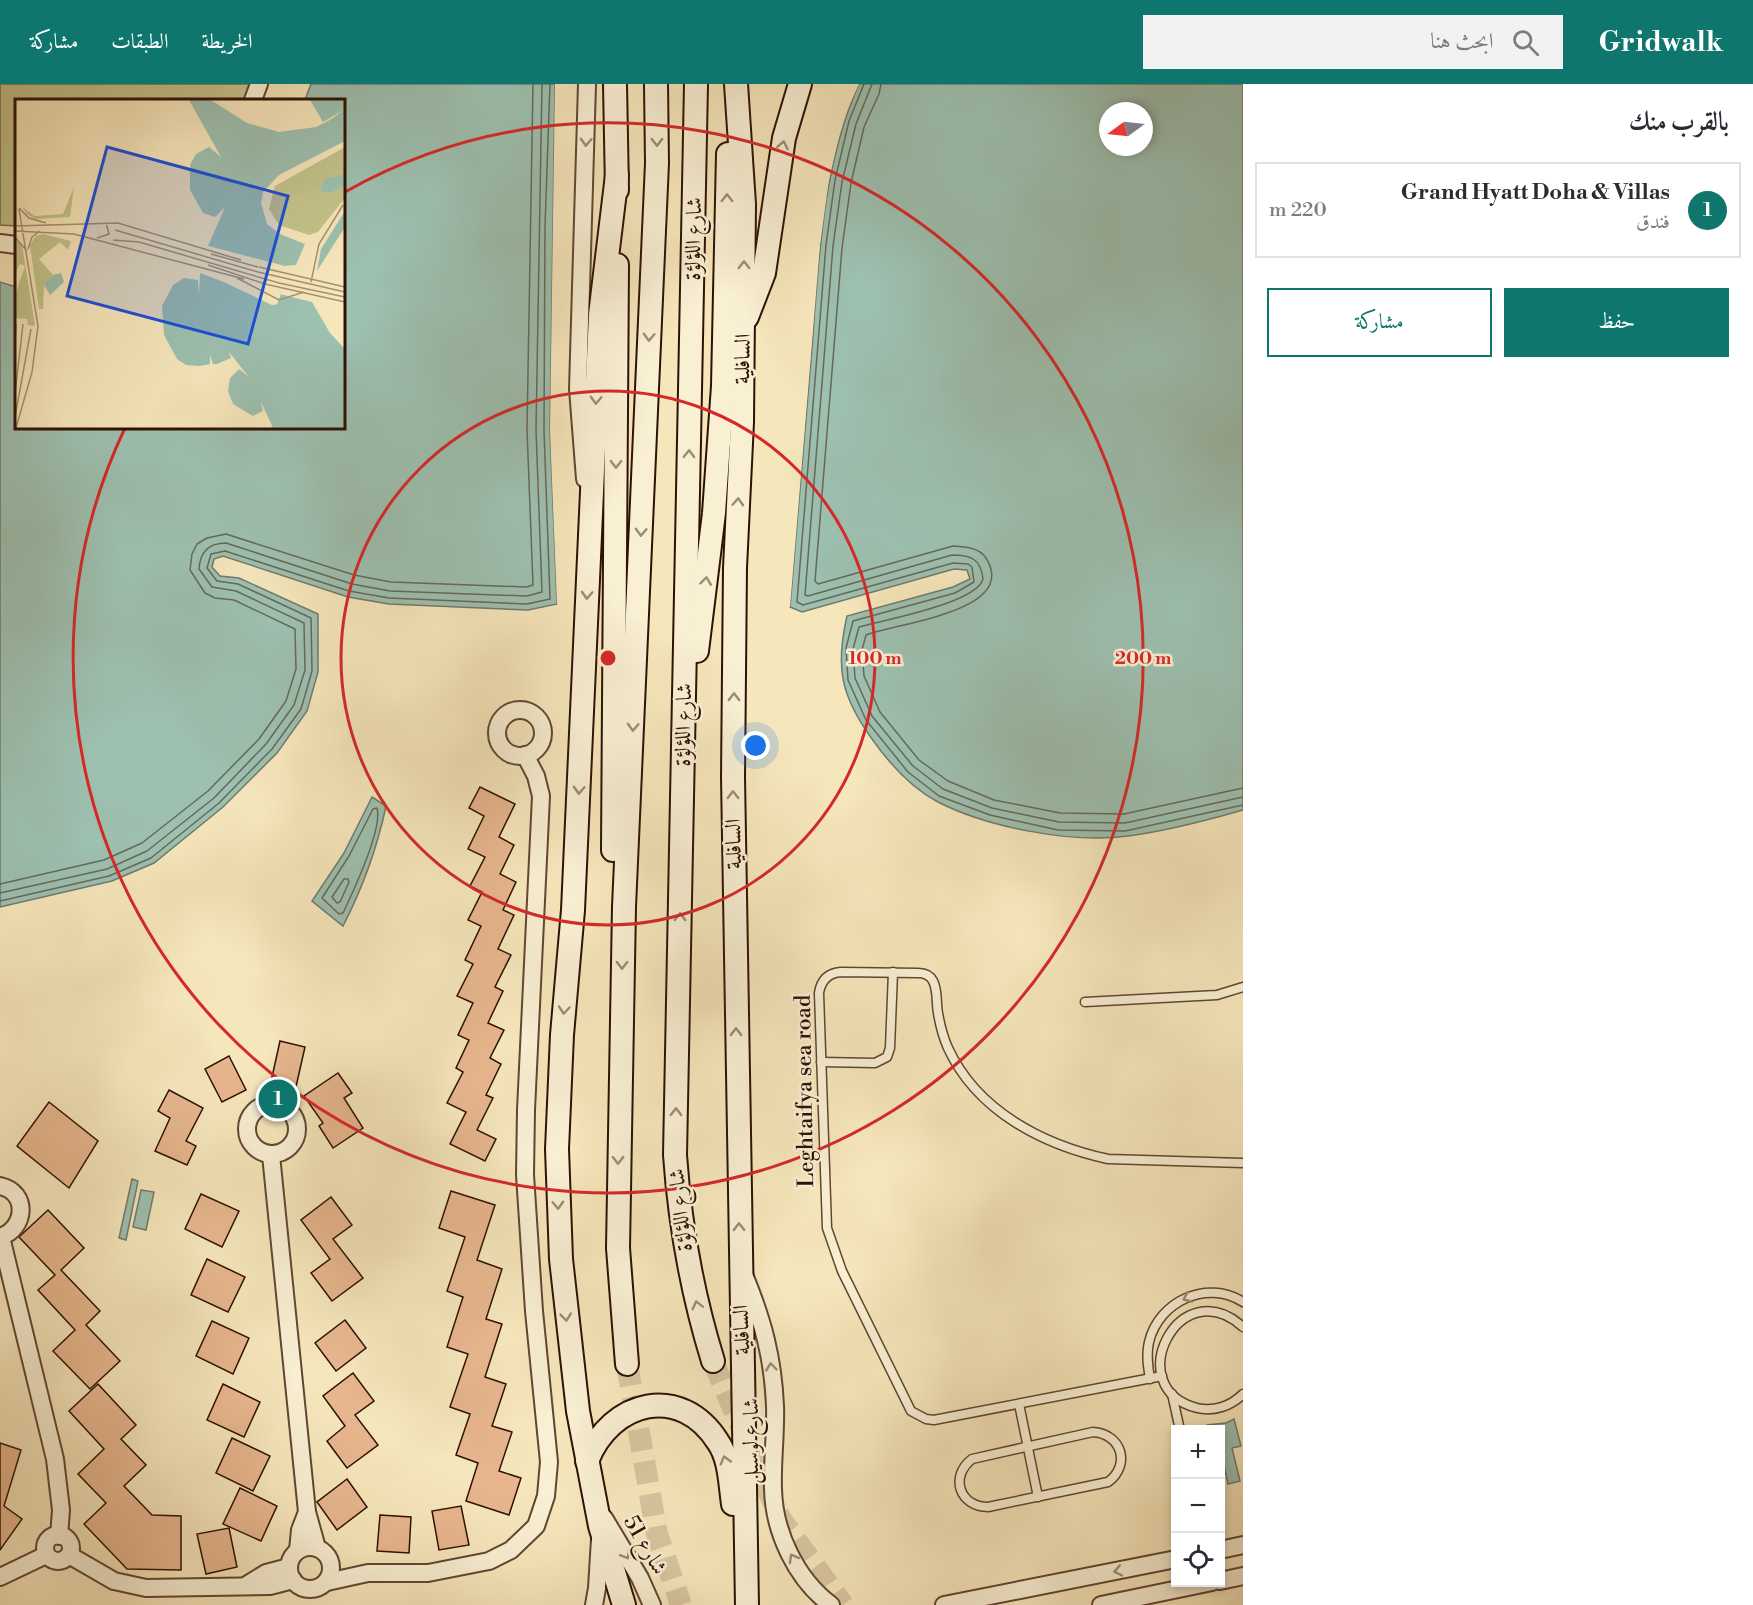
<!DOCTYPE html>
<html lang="ar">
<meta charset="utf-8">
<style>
body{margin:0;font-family:"Libre Bodoni",Amiri,serif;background:#f2f2f3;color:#2b2b33;direction:rtl}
.controls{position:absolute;right:18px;bottom:18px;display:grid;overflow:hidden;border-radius:0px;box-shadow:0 3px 9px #0003}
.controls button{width:54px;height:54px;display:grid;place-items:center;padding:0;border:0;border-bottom:2px solid #e1e1e2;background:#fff;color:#2b2b33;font:30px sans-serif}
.compass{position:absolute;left:1099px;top:18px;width:54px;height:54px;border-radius:50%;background:#fff;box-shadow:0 3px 9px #0003;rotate:255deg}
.you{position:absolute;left:756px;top:662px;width:21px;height:21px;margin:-15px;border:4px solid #fff;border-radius:50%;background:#1a73e8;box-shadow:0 0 0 9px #1a73e833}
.badge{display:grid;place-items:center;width:39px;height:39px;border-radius:50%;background:#0f766e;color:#fff;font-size:20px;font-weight:700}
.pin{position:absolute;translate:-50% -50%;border:3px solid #fff;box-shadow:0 2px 6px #0006}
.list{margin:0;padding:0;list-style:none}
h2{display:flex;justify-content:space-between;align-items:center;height:78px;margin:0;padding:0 24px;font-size:26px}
h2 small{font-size:20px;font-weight:400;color:#7c7c81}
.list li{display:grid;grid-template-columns:39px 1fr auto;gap:18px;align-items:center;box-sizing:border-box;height:96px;margin:0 12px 12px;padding:0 12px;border:2px solid #e1e1e2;border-radius:0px}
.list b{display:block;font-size:22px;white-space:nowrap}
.list p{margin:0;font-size:20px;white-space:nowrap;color:#7c7c81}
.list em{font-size:20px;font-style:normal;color:#7c7c81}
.actions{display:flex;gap:12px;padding:18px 24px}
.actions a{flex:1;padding:14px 0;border:2px solid #0f766e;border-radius:0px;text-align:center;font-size:21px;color:#0f766e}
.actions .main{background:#0f766e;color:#fff}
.icon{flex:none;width:33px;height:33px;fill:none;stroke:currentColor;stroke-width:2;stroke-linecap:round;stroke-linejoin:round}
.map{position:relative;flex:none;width:1243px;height:1521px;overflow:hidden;direction:ltr}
header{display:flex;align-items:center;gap:36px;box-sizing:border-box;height:84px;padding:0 30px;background:#0f766e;color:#fff}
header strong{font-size:28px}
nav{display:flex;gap:33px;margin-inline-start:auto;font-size:21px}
.search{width:420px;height:54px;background:#f2f2f3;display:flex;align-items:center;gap:15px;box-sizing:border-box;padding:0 21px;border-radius:0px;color:#7c7c81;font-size:22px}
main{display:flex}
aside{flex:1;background:#fff}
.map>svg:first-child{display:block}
.green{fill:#c3c38b;stroke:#786a48;stroke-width:1.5}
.water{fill:#9dc0b0;stroke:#717a6c;stroke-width:1.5;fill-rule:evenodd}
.pier{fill:#f6e6bb}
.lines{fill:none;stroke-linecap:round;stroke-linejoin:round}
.shore{stroke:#66685a;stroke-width:1.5}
.building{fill:#e7b68e;stroke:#2e1105;stroke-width:1.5}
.secondary-tunnel{stroke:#d8c6a0;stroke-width:22;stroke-dasharray:22 11;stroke-linecap:butt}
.lane-casing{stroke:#604632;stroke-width:11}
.street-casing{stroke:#604632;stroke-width:20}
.secondary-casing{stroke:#2e1105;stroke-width:26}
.lane{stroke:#f9efd3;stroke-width:8}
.street{stroke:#f9efd3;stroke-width:16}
.secondary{stroke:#f9efd3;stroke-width:22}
.oneway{stroke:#9e8b76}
.ring{fill:none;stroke:#d62828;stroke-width:3}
.labels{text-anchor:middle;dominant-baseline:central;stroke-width:5;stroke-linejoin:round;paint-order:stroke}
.street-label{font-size:22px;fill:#2e1105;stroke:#f9efd3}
.inset-road{fill:none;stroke:#a69172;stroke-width:1.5}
.view{fill:#1d4ed8;fill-opacity:0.15;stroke:#1d4ed8;stroke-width:3}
.inset-edge{fill:none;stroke:#2e1105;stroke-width:3}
.centre{fill:#d62828;stroke:#f9efd3;stroke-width:3}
.ring-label{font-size:18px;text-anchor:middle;font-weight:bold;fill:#d62828;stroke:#f9efd3;stroke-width:5;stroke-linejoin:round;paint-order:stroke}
</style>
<header>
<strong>Gridwalk</strong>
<div class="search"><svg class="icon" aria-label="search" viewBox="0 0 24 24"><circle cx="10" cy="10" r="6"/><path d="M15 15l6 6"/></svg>ابحث هنا</div>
<nav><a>الخريطة</a><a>الطبقات</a><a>مشاركة</a></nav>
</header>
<main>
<aside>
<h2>بالقرب منك<small></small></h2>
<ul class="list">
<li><span class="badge">1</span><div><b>Grand Hyatt Doha &amp; Villas</b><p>فندق</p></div><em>220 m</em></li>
</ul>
<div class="actions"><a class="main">حفظ</a><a>مشاركة</a></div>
</aside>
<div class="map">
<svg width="1243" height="1521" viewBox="0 0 1243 1521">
<rect width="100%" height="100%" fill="#f6e6bb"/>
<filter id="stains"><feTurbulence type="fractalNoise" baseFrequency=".00333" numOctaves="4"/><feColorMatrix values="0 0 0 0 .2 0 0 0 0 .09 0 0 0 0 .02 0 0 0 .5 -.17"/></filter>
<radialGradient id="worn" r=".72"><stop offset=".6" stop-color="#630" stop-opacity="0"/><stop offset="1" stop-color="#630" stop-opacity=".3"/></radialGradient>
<path class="green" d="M 0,0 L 250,0 L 244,16 L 16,16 L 16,142 L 0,141 Z"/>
<g class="water">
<path d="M 311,0 L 555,0 L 550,346 L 557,520 L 528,526 L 389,520 L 348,513 L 223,472 L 214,475 L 212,483 L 220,492 L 239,494 L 318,530 L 318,588 L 307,627 L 277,669 L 223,723 L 154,779 L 112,797 L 0,823 L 0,198 L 16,203 L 16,344 L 344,344 L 344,16 L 305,16 Z"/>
<path d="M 859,0 L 1243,0 L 1243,726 C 1205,737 1167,747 1128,752 C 1072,760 987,743 938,718 C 911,704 889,679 872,655 C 841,612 835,584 847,532 L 953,503 L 970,495 L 967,486 L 954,485 L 802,528 L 790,523 C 797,437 805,350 812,264 C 819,174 822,83 859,0 ZM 1108,27 L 1144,27 L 1144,63 L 1108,63 Z"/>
<path d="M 372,713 L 386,722 C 377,765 363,803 343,842 L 312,817 L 344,769 Z"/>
<path d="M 132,1095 L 138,1097 L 126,1156 L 119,1154 Z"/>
<path d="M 141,1106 L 154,1108 L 146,1146 L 133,1143 Z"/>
<path d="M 1234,1335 L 1241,1362 L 1232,1364 L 1240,1397 L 1228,1400 L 1221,1368 L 1220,1346 L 1208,1345 L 1207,1341 L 1226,1339 Z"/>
</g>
<g class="pier">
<path d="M 555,0 L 558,0 L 553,346 L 560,520 L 557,520 L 550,346 Z"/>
<path d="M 856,0 L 859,0 L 843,35 L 829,95 L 820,161 L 790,523 L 787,523 L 817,160 L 826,95 L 840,34 Z"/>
</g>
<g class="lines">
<g class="shore">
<path d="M 864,0 L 849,37 L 835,96 L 826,161 L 797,518 L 803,521 L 953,479 L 968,480 L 972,483 L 974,498 L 955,509 L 853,537 L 846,564 L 848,596 L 866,636 L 908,688 L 939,712 L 990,731 L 1058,746 L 1125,747 L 1243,721"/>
<path d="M 872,0 L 856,40 L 842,98 L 833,162 L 805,511 L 808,512 L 952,471 C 971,471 981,475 983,495 C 977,519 884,536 859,543 L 853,565 L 855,594 L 872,632 L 913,682 L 943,705 L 992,724 L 1059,738 L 1125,739 L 1243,713"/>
<path d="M 881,0 L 879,10 L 864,43 L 851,99 L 842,164 L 815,497 L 818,500 L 953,462 C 965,463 979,463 986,474 C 1020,528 895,539 866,551 L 862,566 L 864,592 L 880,628 L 919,676 L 948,697 L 994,716 L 1060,729 L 1124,730 L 1243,704"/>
<path d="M 377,724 C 383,745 353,808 343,829 L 339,830 L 322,814 L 349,772 L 373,725 Z"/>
<path d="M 344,795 L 348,795 L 349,798 L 340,818 L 337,819 L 332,813 Z"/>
<path d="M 0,800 L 104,776 L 142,759 L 208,707 L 259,655 L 286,617 L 296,585 L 295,545 L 234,516 L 215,514 L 205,509 L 190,486 L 192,470 L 197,460 L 207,454 L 226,450 L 354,491 L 391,498 L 526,503 L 533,501 L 527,346 L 533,0"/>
<path d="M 0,809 L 107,785 L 147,767 L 214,714 L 266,660 L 294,621 L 305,586 L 304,539 L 236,507 L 212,503 L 199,485 C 200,468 209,459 226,459 L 352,500 L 390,507 L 527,512 L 542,508 L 536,346 L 542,0"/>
<path d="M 0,817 L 109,792 L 151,774 L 219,719 L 272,665 L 301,625 L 312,587 L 311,534 L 238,500 L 217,497 L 207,484 L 211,470 L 225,467 L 349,507 L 389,514 L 527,520 L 550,515 L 544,346 L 545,142 L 550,0"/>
</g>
</g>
<g class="building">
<path d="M 480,703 L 515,720 L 499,753 L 514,761 L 500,790 L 516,798 L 503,826 L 514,831 L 498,865 L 511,871 L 495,903 L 503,907 L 488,939 L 504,946 L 490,974 L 501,980 L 486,1011 L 493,1014 L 477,1046 L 496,1055 L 485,1077 L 450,1060 L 466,1028 L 447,1019 L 463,988 L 456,984 L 469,956 L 458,951 L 473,919 L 457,912 L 473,880 L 465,876 L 481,842 L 468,836 L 482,808 L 470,802 L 485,773 L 468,765 L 484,732 L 469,724 Z"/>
<path d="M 280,957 L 305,963 L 295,1007 L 270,1002 Z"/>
<path d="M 229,972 L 246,1006 L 222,1018 L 205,985 Z"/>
<path d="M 338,989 L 352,1009 L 344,1014 L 363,1044 L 333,1064 L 319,1042 L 323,1039 L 304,1012 Z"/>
<path d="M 169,1006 L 203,1024 L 186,1057 L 196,1062 L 187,1081 L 155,1067 L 170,1034 L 158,1027 Z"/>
<path d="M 49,1018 L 98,1057 L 69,1104 L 17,1062 Z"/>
<path d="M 451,1107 L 495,1121 L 477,1176 L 502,1185 L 486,1235 L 502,1240 L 485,1293 L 506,1300 L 492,1342 L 512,1348 L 499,1387 L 521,1394 L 509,1431 L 466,1417 L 478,1379 L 456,1371 L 470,1330 L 450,1323 L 468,1270 L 447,1263 L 463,1213 L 447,1207 L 465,1153 L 439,1144 Z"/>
<path d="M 201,1110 L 239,1127 L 222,1163 L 185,1145 Z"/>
<path d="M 331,1113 L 352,1141 L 333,1155 L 363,1194 L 332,1217 L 311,1189 L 330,1175 L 301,1136 Z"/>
<path d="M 48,1126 L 84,1164 L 61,1186 L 100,1227 L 86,1241 L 120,1277 L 90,1305 L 53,1267 L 75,1246 L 38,1206 L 55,1191 L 19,1153 Z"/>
<path d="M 207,1175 L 245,1193 L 228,1228 L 191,1211 Z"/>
<path d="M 345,1236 L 366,1264 L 336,1287 L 315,1259 Z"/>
<path d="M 212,1237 L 249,1254 L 233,1290 L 196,1272 Z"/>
<path d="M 353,1289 L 374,1317 L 355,1331 L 378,1361 L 347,1384 L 327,1357 L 345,1342 L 323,1312 Z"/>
<path d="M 98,1300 L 136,1341 L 121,1355 L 146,1381 L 124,1402 L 152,1431 L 181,1432 L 181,1486 L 127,1485 L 84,1440 L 106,1419 L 78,1390 L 104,1365 L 69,1327 Z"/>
<path d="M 223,1300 L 260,1318 L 244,1353 L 207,1336 Z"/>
<path d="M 232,1354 L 270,1372 L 253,1407 L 216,1389 Z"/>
<path d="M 0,1359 L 21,1366 L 4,1422 L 22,1435 L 0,1466 Z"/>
<path d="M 347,1395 L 367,1423 L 337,1446 L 317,1418 Z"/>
<path d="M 240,1404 L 277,1422 L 261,1457 L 223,1440 Z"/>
<path d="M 461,1422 L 469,1461 L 439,1466 L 432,1427 Z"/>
<path d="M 380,1431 L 411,1433 L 409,1469 L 377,1467 Z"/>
<path d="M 229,1444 L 237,1483 L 206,1490 L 197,1450 Z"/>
</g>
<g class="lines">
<g class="secondary-tunnel">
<path d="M 713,1277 L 780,1434 L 843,1521"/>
<path d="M 627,1280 L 657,1450 L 681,1521"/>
</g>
<defs>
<g id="lane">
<path d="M 1085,918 L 1217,911 L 1243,903"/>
<path d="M 821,978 L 875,979 L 887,973 L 890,964 L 893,888"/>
<path d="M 1243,1243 C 1180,1185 1119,1304 1197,1324 C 1214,1328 1231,1322 1243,1310"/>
<path d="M 1162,1292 L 934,1336 L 926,1335 L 911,1327 L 842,1187 L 827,1144 L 819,909 C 821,896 828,889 841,888 L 918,889 C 924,889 930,891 933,897 C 938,906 936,919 938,929 C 940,941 943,953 948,964 C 977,1027 1043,1061 1108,1075 L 1243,1079"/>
<path d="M 1150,1295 C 1148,1283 1146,1270 1149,1258 C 1159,1217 1207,1195 1243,1218"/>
<path d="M 1172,1310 L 1180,1346"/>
<path d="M 1019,1320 L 1038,1413"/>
<path d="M 1093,1348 C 1122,1350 1131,1381 1108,1398 L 988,1423 C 960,1423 949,1393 972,1375 Z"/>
</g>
<g id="street">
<path d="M 253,16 L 259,0"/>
<path d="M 0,159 L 16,161"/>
<path d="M 585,395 L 578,305 L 587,0"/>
<circle cx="520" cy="649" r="23"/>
<circle cx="272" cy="1045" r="25"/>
<path d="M 271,1071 L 307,1428 L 317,1464"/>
<path d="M 0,1102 C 29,1108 26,1145 0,1153"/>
<path d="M 1,1153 L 55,1375 L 61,1426 L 59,1452"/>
<path d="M 745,1193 C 763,1237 773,1274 775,1322 C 776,1350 772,1377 773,1405 C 774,1448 796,1495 831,1521"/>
<path d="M 604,1434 L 640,1494 L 652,1521"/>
<circle cx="58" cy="1464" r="13"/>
<circle cx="310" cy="1484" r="21"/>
<path d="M 298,1466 L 300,1446 L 307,1428"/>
<path d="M 1220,1466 L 1243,1461"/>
<path d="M 69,1471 L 114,1497 L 146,1504 L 270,1502 L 293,1496"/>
<path d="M 0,1493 L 46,1471"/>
<path d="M 1220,1497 L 1243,1492"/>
<path d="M 327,1498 L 368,1489 L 428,1489 L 489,1477 L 511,1466 L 536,1442 L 546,1412 L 549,1378 L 534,1227 L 525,1091 L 526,1026 L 541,712 L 536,692 L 525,671"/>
<path d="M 248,1500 L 266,1489 L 289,1483"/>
<path d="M 594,1521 L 597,1504 L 600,1455"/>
<path d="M 944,1521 L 1176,1475"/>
<path d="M 1101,1521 L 1212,1498"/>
</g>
<g id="secondary">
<path d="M 615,0 L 617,106"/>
<path d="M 696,0 L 675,1071 C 680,1142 692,1209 713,1277"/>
<path d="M 736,0 L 744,120 L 742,338 L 735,484 L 733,693 L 747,1521"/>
<path d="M 617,91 L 600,231 L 573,826 L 562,951 L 557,1065 L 561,1175 L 578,1327 L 600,1442 L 624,1521"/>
<path d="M 747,233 L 764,189 L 784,54 L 800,0"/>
<path d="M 697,567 L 714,429 L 723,302 L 728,70"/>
<path d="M 613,766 L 617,181"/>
<path d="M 627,1280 L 618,1164 L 624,823 L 657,79 L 656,0"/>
<path d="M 587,1377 C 611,1316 681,1299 718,1358 C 730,1375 730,1400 733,1420"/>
</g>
</defs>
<use href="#lane" class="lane-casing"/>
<use href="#street" class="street-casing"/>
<use href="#secondary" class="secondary-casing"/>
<use href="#lane" class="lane"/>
<use href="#street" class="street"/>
<use href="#secondary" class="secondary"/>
</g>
<defs><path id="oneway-chevron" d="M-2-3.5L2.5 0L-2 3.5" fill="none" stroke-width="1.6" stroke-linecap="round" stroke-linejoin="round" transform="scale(1.5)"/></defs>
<g class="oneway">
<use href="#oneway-chevron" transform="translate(586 58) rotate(92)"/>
<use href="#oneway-chevron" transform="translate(657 58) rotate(89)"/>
<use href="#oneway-chevron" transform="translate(783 61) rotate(-79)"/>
<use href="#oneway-chevron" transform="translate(727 114) rotate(-89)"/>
<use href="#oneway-chevron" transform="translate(744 181) rotate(-90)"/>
<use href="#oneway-chevron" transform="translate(649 253) rotate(92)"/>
<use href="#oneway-chevron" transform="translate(596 316) rotate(92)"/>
<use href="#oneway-chevron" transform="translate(689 370) rotate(-89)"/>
<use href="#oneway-chevron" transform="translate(616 380) rotate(91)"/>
<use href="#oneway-chevron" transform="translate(738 418) rotate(-87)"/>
<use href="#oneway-chevron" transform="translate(641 448) rotate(92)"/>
<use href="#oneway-chevron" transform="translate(706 497) rotate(-83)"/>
<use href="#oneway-chevron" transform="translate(587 511) rotate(93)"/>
<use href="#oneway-chevron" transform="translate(734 613) rotate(-90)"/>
<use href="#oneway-chevron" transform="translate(633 643) rotate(92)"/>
<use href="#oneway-chevron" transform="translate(579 706) rotate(93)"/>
<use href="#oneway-chevron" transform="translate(733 711) rotate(-91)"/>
<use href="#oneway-chevron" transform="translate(680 833) rotate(-89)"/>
<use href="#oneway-chevron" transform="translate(622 881) rotate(91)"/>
<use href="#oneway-chevron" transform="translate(564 926) rotate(95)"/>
<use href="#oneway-chevron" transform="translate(736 948) rotate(-91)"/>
<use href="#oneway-chevron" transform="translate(676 1028) rotate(-89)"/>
<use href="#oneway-chevron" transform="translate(618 1076) rotate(90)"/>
<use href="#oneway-chevron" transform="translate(558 1121) rotate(88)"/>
<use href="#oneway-chevron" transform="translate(739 1143) rotate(-91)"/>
<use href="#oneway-chevron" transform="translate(1187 1214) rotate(157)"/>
<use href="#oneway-chevron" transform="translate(697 1221) rotate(-104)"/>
<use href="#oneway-chevron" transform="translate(566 1233) rotate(84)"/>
<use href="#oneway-chevron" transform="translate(771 1283) rotate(-96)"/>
<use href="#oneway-chevron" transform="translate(725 1376) rotate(-106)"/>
<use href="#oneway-chevron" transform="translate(626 1471) rotate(59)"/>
<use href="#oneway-chevron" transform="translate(793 1474) rotate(-119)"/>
<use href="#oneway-chevron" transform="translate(1118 1487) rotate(168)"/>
</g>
<g class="ring">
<circle cx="608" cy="574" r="267"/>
<path d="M345 108A535 535 0 1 1 125 344"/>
</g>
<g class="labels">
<g class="street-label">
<text transform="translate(694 155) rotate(-89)">شارع اللؤلؤة</text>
<text transform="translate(743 275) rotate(-89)">السافلية</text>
<text transform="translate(684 641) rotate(-89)">شارع اللؤلؤة</text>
<text transform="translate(734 760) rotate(-91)">السافلية</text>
<text transform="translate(805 1007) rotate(-91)">Leghtaifya sea road</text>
<text transform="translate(681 1126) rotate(-96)">شارع اللؤلؤة</text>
<text transform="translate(742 1246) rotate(-92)">السافلية</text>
<text transform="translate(751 1357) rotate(-90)">شارع لوسيل</text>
<text transform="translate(645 1461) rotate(60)">شارع 51</text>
</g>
</g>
<g transform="translate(15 15)">
<rect width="330" height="330" fill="#f6e6bb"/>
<path d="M 330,48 L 330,99 L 303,133 L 294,136 L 264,126 L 254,110 L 260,87 ZM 59,88 L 55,118 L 20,120 L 12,115 L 7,108 L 20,117 L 48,115 ZM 28,135 L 56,142 L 53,151 L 45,143 L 24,160 L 38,176 L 29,186 L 28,210 L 24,210 L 15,146 L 21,137 ZM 0,140 L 7,146 L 20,227 L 13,226 L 12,220 L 0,219 L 0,196 L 10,167 L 5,165 L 0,175 Z" fill="#c3c38b"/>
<path d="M 174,1 L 196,1 L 232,24 L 264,33 L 301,28 L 315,21 L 330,10 L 308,23 L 295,1 L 330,1 L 330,42 L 264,76 L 248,93 L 246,104 L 252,125 L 265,135 L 290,145 L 281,166 L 269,167 L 193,147 L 210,108 L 200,118 L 188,114 L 175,91 L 175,66 L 181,55 L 194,48 L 206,58 ZM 330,75 L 328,88 L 314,94 L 305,92 L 310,80 ZM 330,112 L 330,128 L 302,172 L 306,150 ZM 46,174 L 49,183 L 35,196 L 29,186 L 38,176 ZM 185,174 L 235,193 L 257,206 L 262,205 L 265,195 L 297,203 L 315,234 L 330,250 L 330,329 L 258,329 L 246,303 L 248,312 L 238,317 L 218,305 L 213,292 L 215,279 L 224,270 L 233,277 L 214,253 L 216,259 L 202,265 L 198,265 L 195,256 L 195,265 L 185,267 L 171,266 L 162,260 L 149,236 L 147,207 L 158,186 L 169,179 L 183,181 L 184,197 Z" fill="#9dc0b0"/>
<path d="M 193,147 L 269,167 L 283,168 L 269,170 ZM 186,172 L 236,190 L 258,204 L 265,192 L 297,203 L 266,195 L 262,205 L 257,206 Z" fill="#f6e6bb"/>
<path class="inset-road" d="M 4,109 L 14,119 L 31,124M 0,127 L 103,124 L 226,161M 100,131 L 243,173 L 330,193M 0,132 L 59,135 L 229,180M 0,138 L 12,152M 82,139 L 94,135 L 91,124M 98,141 L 124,143 L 264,184 L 330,198M 13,150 L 17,138 L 25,132M 196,155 L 243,168M 193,166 L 250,185M 244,168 L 330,188M 222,179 L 264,201 L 289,193M 296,183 L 304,145 L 328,106M 250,185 L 330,203M 0,246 L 1,225M 0,295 L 8,225M 0,318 L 16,230M 1,329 L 17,273 L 23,227 L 4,110"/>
<path class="view" d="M 92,48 L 273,97 L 233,245 L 52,197 Z"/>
<rect width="330" height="330" class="inset-edge"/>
</g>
<circle cx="608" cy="574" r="9" class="centre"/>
<g class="ring-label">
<text x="875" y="580">100 m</text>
<text x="1143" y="580">200 m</text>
</g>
<rect width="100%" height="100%" filter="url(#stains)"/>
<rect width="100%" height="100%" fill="url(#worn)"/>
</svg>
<div class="controls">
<button>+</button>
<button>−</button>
<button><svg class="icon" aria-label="locate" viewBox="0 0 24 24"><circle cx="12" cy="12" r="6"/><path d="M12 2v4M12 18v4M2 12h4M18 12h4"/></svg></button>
</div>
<svg class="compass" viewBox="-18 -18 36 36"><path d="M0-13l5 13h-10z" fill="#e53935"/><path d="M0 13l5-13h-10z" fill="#7c7c81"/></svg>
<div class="you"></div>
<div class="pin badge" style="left:278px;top:1015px">1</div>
</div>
</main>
